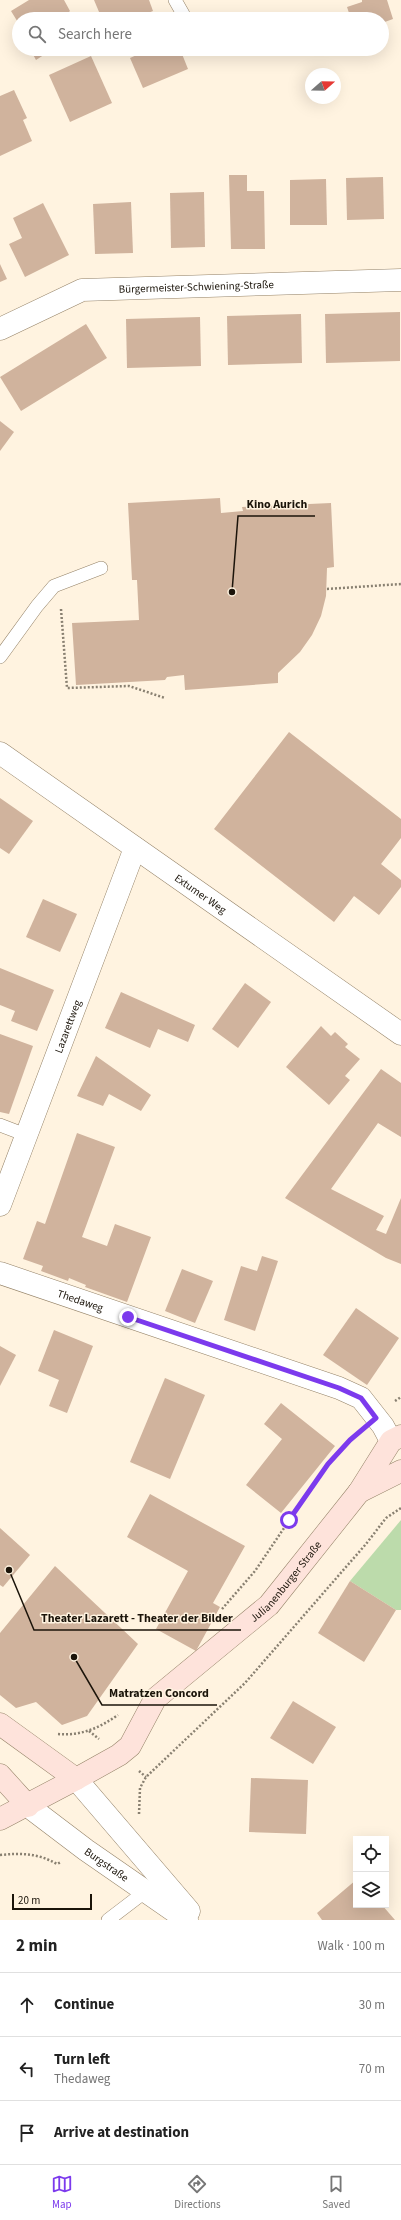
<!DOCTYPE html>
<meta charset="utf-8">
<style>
body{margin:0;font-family:"Source Sans 3",sans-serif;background:#f2f2f2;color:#222}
.controls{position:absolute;right:12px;bottom:12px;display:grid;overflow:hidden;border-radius:0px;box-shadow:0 4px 16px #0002}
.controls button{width:36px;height:36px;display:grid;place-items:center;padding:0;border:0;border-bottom:1px solid #e0e0e0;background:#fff;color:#222;font:20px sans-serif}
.compass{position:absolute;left:305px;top:68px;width:36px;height:36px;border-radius:50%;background:#fff;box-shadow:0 4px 16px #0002;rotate:70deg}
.scale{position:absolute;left:12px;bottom:10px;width:80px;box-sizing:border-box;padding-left:4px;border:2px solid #1b140a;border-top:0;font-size:11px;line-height:14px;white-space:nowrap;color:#1b140a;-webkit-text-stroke:3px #fff3e0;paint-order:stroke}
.stop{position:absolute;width:12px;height:12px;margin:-9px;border:3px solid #7c3aed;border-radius:50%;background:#fff}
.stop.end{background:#7c3aed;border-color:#fff;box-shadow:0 1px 4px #0008}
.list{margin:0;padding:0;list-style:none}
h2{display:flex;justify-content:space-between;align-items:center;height:52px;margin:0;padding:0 16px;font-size:17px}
h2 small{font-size:13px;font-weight:400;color:#767676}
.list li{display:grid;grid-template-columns:26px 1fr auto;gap:12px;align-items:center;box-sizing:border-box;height:64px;padding:0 16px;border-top:1px solid #e0e0e0}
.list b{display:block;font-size:15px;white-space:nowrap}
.list p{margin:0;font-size:13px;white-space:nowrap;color:#767676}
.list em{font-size:13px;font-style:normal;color:#767676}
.icon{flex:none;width:22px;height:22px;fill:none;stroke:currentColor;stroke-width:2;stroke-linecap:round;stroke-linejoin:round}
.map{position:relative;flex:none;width:401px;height:1920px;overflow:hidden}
.search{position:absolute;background:#fff;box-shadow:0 4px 16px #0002;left:12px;right:12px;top:12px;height:44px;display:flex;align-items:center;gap:10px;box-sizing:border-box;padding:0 14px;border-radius:22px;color:#767676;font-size:15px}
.sheet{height:244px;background:#fff}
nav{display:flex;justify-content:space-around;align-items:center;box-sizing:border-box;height:56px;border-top:1px solid #e0e0e0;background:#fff;font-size:11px;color:#767676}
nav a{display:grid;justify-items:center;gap:2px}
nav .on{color:#7c3aed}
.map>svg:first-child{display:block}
.grass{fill:#bcdbab}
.building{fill:#d0b39d}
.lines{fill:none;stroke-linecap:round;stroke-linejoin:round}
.lane-casing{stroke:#948267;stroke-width:14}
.street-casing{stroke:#948267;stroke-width:23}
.secondary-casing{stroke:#948267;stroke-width:23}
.path{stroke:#898071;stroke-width:2.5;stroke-dasharray:2 2;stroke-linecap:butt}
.lane{stroke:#fff;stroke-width:13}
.street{stroke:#fff;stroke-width:22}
.secondary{stroke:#fee3db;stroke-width:22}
.route{stroke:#7c3aed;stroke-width:5}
.labels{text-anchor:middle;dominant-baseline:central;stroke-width:3;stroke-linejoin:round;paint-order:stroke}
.street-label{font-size:11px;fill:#1b140a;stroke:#fff3e0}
.leader{fill:none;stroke:#1b140a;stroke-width:1.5}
.callout-dot{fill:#1b140a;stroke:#fff3e0;stroke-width:1.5}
.callout-label{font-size:12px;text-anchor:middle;font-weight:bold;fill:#1b140a;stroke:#fff3e0;stroke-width:3;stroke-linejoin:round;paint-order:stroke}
</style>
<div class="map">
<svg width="401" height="1920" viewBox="0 0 401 1920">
<rect width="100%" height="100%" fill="#fff3e0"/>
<path class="grass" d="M 401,1520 L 401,1610 L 396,1610 L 350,1581 Z"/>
<g class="building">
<path d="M 29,0 L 64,0 L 70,11 L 67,14 L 70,19 L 19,19 L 19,24 L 11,11 Z"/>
<path d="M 94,0 L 149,0 L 153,11 L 133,19 L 102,19 Z"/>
<path d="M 362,0 L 387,0 L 393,19 L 382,23 L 382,19 L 351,19 L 347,7 L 362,2 Z"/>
<path d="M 30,49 L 53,49 L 36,60 Z"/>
<path d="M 150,49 L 180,49 L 188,69 L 143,88 L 130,58 Z"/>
<path d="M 91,56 L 112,103 L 70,122 L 49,75 Z"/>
<path d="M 14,90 L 27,118 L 23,120 L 32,141 L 0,156 L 0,96 Z"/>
<path d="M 229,175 L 247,175 L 247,191 L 264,191 L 265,249 L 231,249 Z"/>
<path d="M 383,177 L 384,219 L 347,220 L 346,178 Z"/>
<path d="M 326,179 L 327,225 L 290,225 L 290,180 Z"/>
<path d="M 204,192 L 205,247 L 171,248 L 170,193 Z"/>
<path d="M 131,202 L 133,253 L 95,254 L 93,204 Z"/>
<path d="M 43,203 L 69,255 L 25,277 L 9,244 L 22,238 L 13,218 Z"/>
<path d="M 0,264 L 7,279 L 0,282 Z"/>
<path d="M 400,312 L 400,361 L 326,363 L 325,314 Z"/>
<path d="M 301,314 L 302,363 L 228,365 L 227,316 Z"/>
<path d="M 200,317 L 201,366 L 127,368 L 126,319 Z"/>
<path d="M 86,324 L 107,358 L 21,411 L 0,377 Z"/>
<path d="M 0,421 L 14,432 L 0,451 Z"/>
<path d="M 220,498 L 221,513 L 243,511 L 242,507 L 331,503 L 334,567 L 327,568 L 326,596 L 321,616 L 312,635 L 300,652 L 278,673 L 278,683 L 185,690 L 184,675 L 167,677 L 165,680 L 76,685 L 72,623 L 139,620 L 137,580 L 132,580 L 128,503 Z"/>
<path d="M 289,732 L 401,819 L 401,838 L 381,864 L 401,880 L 401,887 L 379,915 L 354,896 L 334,922 L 214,829 Z"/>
<path d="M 0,798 L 33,821 L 9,854 L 0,848 Z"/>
<path d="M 43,899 L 77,914 L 60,952 L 26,937 Z"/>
<path d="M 0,968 L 54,990 L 37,1031 L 11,1021 L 15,1011 L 0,1005 Z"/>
<path d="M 245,983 L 271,1002 L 238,1048 L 212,1029 Z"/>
<path d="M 121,992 L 195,1025 L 188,1042 L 158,1029 L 150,1048 L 105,1028 Z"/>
<path d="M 321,1026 L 331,1036 L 335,1032 L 348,1044 L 345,1047 L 360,1059 L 345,1076 L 350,1080 L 329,1105 L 286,1067 Z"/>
<path d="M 0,1034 L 33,1046 L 9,1114 L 0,1112 Z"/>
<path d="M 96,1056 L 151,1095 L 141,1111 L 109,1094 L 103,1106 L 77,1096 Z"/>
<path d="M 381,1069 L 401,1083 L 401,1137 L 378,1123 L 331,1189 L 384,1216 L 376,1230 L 386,1234 L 401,1198 L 401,1264 L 386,1258 L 285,1198 Z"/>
<path d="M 77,1133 L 115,1147 L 82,1237 L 107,1246 L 115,1224 L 151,1237 L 127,1302 L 85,1287 L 86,1285 L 69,1278 L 68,1281 L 41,1271 L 43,1266 L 23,1259 L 37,1221 L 45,1224 Z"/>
<path d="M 262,1256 L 278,1261 L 255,1331 L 224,1320 L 241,1266 L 257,1271 Z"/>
<path d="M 182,1269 L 213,1281 L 195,1323 L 165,1311 Z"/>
<path d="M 356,1308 L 399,1338 L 367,1385 L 323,1355 Z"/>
<path d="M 54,1330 L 93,1346 L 67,1413 L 49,1406 L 59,1380 L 38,1371 Z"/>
<path d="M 0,1346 L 16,1355 L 0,1386 Z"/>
<path d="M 165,1378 L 205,1395 L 170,1479 L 130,1462 Z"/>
<path d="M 281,1403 L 335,1446 L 281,1513 L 246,1485 L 282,1439 L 264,1424 Z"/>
<path d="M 150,1494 L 245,1546 L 213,1603 L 220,1607 L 196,1651 L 156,1629 L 188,1571 L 127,1537 Z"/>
<path d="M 0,1528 L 30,1555 L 3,1587 L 0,1585 Z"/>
<path d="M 55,1566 L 138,1644 L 87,1716 L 62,1725 L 36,1702 L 16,1708 L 0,1695 L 0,1633 Z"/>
<path d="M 350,1581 L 396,1610 L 364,1662 L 318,1633 Z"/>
<path d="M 293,1701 L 336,1727 L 313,1764 L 270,1738 Z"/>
<path d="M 251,1778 L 308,1780 L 306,1834 L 249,1832 Z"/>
<path d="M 356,1880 L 356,1905 L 382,1905 L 395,1920 L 322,1920 L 317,1913 Z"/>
</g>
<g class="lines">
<defs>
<g id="lane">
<path d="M 175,0 L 183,14"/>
<path d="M 0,657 L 37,606 L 54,586 L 101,568"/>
<path d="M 0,1125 L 26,1135"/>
<path d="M 108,1920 L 146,1891"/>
</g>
<g id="street">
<path id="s1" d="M 0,329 L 82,290 L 401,280"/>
<path id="s2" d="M 0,753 L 401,1034"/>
<path id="s3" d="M 0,1205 L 135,848"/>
<path id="s4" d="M 0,1273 L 339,1388 L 361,1398 L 383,1426 L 391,1441"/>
<path d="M 76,1779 L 189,1911"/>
<path id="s5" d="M 28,1806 L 86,1850 L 187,1920"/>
</g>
<g id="secondary">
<path d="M 359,1492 L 401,1471"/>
<path d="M 0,1724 L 76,1779"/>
<path d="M 0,1775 L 28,1806"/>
<path id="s6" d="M 0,1819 L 76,1779 L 119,1755 L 130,1746 L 155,1699 L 269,1605 L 359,1492 L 391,1441 L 401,1436"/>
</g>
</defs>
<use href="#lane" class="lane-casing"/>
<use href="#street" class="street-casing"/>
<use href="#secondary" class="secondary-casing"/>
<g class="path">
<path d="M 327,589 L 401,584"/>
<path d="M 61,609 L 67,688 L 129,686 L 165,698"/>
<path d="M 395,1401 L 401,1397"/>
<path d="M 222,1609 L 255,1571 L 328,1463 L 358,1433"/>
<path d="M 89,1731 L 99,1739"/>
<path d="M 58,1734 C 81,1736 99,1728 118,1715"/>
<path d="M 139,1771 L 146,1777"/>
<path d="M 139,1814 L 140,1788 L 146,1777 L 245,1683 L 366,1544 L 386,1518 L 401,1508"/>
<path d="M 0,1855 C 21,1853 38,1853 57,1864 L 61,1862"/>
</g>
<use href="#lane" class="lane"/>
<use href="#street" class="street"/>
<use href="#secondary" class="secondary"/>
</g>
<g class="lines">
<path class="route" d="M 128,1317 L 339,1388 L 361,1398 L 376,1418 L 350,1440 L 328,1464 L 289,1520"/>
</g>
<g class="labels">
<g class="street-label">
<text stroke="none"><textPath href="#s1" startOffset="205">Bürgermeister-Schwiening-Straße</textPath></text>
<text stroke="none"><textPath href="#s2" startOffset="245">Extumer Weg</textPath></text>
<text stroke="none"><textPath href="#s3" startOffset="191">Lazarettweg</textPath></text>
<text stroke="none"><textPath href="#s4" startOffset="85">Thedaweg</textPath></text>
<text stroke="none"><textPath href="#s6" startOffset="379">Julianenburger Straße</textPath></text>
<text stroke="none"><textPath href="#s5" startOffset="98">Burgstraße</textPath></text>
</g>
</g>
<path class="leader" d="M232 592L238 516H315M9 1570L34 1630H241M74 1657L102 1705H217"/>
<g class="callout-dot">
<circle cx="232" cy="592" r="4"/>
<circle cx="9" cy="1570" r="4"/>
<circle cx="74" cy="1657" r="4"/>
</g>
<g class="callout-label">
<text x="277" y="508">Kino Aurich</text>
<text x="137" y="1622">Theater Lazarett - Theater der Bilder</text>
<text x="159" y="1697">Matratzen Concord</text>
</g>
</svg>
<div class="controls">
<button><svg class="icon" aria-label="locate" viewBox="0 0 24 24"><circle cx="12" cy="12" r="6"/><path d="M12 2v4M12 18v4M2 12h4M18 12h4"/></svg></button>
<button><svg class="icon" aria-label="layers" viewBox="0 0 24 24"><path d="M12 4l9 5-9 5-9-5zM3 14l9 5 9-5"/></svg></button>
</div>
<svg class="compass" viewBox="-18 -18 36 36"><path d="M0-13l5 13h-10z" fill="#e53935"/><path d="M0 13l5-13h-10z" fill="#767676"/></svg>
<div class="scale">20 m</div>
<div class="stop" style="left:289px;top:1520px"></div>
<div class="stop end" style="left:128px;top:1317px"></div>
<div class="search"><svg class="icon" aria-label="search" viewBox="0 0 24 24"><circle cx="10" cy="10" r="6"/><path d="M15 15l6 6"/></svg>Search here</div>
</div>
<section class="sheet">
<h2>2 min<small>Walk · 100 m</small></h2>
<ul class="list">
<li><svg class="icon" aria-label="ahead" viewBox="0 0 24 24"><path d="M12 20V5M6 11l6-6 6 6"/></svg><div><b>Continue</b></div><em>30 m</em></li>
<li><svg class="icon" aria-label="left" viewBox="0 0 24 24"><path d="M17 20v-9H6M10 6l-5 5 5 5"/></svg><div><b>Turn left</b><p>Thedaweg</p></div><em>70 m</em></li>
<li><svg class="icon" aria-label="arrive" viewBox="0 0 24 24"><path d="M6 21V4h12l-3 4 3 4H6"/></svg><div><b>Arrive at destination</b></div></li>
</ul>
</section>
<nav>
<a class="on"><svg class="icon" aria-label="map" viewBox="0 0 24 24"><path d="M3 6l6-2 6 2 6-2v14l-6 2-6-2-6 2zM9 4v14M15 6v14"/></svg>Map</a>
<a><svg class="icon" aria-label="directions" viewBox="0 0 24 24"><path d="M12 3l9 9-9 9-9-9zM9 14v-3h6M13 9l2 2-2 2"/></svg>Directions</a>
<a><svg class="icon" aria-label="saved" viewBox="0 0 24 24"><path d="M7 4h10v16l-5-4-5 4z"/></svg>Saved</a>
</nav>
